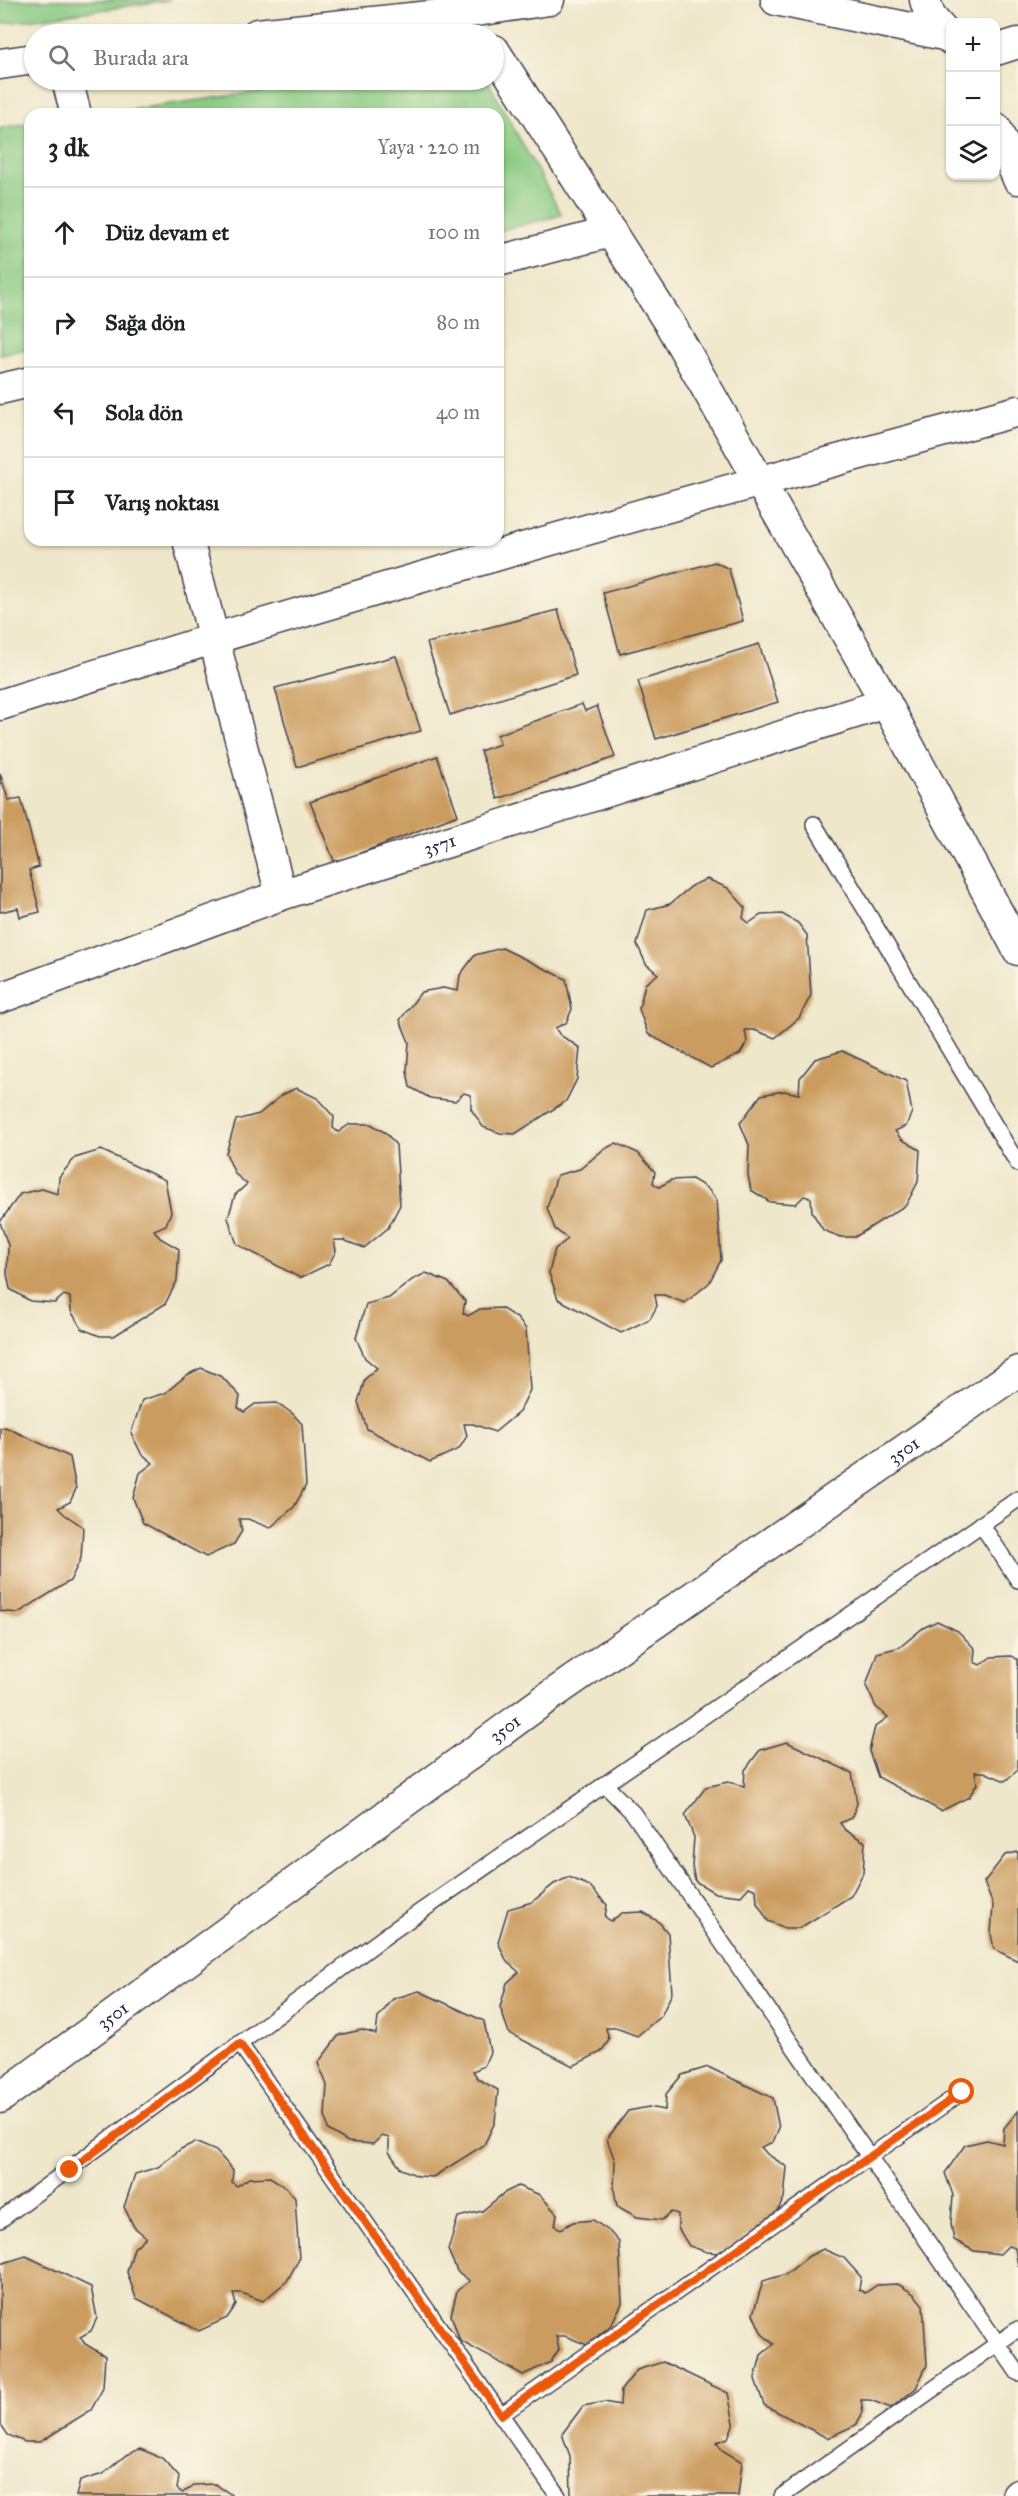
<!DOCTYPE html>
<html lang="tr">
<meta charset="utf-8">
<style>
body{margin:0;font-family:"IM FELL Great Primer",serif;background:#f2f2f2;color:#202124}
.controls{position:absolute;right:18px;top:18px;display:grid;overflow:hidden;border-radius:12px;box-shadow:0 2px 4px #0004}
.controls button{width:54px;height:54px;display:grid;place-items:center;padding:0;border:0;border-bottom:2px solid #e0e0e0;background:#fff;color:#202124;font:30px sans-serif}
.stop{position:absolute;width:18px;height:18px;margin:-14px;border:4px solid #ea580c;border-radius:50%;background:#fff}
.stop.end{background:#ea580c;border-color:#fff;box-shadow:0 2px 6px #0008}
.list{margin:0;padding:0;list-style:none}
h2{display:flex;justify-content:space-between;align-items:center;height:78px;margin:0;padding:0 24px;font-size:26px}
h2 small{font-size:20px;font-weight:400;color:#757577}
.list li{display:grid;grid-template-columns:39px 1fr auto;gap:18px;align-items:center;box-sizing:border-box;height:90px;padding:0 24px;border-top:2px solid #e0e0e0}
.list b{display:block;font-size:22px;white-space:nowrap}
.list em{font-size:20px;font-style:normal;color:#757577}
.icon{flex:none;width:33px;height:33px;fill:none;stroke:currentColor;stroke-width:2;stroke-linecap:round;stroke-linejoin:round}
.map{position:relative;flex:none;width:1018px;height:2496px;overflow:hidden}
.search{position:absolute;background:#fff;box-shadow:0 2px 4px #0004;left:24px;top:24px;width:480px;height:66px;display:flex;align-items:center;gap:15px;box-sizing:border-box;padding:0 21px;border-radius:33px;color:#757577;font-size:22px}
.panel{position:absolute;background:#fff;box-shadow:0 2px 4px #0004;left:24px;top:108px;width:480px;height:438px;border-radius:18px}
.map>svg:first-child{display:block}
.green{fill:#8acb83;stroke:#56765f;stroke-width:1.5}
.building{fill:#cb9c5e}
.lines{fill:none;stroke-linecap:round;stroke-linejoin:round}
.service-casing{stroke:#414050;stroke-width:18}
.minor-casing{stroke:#414050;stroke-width:33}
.service{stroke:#fff;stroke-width:15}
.minor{stroke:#fff;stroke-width:30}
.route{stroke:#ea580c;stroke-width:8}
.labels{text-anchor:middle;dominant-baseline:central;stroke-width:6;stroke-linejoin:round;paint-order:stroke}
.street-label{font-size:18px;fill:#22223b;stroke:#fcf5e5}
</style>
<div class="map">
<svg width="1018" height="2496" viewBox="0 0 1018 2496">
<rect width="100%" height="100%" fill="#fcf5e5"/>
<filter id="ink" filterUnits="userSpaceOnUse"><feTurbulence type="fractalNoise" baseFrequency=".0167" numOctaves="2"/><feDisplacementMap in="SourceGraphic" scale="12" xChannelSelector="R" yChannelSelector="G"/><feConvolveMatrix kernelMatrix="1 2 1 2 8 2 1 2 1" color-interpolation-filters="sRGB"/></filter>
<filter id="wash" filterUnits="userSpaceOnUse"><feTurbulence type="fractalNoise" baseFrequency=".008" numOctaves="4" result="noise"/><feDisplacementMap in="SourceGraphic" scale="24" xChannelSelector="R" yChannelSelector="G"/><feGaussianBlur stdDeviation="1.35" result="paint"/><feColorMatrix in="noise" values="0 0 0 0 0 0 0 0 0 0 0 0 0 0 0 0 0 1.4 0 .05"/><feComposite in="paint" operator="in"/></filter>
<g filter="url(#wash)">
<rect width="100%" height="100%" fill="#eee7ca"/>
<g class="green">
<path d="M 0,0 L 171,0 L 0,24 Z"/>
<path d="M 344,80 L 487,80 L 562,215 L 498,231 L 498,114 L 98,114 Z"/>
<path d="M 30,123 L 30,348 L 0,355 L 0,128 Z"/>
</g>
<g id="blocks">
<g class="building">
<path d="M 715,562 L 729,569 L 743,621 L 620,654 L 603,593 Z"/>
<path d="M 558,610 L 576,675 L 450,715 L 427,643 Z"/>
<path d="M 759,644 L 778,702 L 656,739 L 638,681 Z"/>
<path d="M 396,656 L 421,731 L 297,767 L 275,688 Z"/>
<path d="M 582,704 L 585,711 L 597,706 L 615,757 L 498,799 L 480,751 L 500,744 L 497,735 Z"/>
<path d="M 437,756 L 458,815 L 335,863 L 310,802 Z"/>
<path d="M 0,773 L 8,800 L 21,798 L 39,867 L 29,870 L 40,912 L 20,917 L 18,908 L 0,912 Z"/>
<path d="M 707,879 L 728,888 L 745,907 L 743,918 L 749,923 L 761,915 L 782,914 L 798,923 L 807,935 L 811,995 L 799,1018 L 775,1038 L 754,1030 L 745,1030 L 747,1042 L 740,1054 L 711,1068 L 648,1034 L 639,1009 L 645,984 L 658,974 L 646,964 L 637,944 L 647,910 L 670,904 L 693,885 Z"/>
<path d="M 502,948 L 566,979 L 572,1009 L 566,1023 L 555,1028 L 560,1035 L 580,1048 L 577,1079 L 566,1101 L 515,1134 L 500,1133 L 483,1127 L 471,1109 L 471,1095 L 464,1093 L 455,1101 L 430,1098 L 410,1087 L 407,1071 L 409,1042 L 400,1020 L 421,992 L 443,988 L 458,991 L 460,975 L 475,955 Z"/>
<path d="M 842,1051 L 906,1081 L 912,1112 L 906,1126 L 895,1131 L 901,1139 L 920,1150 L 918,1182 L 906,1205 L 855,1237 L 840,1237 L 823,1230 L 812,1212 L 811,1198 L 804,1196 L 796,1204 L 770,1202 L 751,1190 L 748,1175 L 749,1145 L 740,1123 L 761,1095 L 784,1091 L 799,1094 L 800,1078 L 815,1059 Z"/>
<path d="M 296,1088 L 317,1098 L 334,1117 L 333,1128 L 338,1132 L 350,1124 L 371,1124 L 386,1133 L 396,1145 L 400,1205 L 388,1228 L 364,1248 L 343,1240 L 334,1240 L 336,1251 L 329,1264 L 300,1278 L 237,1244 L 228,1218 L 235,1195 L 247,1184 L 235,1174 L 226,1153 L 236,1120 L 259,1114 L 282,1095 Z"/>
<path d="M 616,1143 L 638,1153 L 655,1172 L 653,1183 L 659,1187 L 671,1180 L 692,1179 L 707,1188 L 717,1200 L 721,1260 L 709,1283 L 685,1303 L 664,1295 L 655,1295 L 657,1306 L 650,1319 L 621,1333 L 558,1299 L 549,1273 L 555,1249 L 568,1239 L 555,1229 L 547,1208 L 557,1175 L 580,1169 L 603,1150 Z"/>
<path d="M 101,1150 L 165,1180 L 171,1212 L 166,1225 L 154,1230 L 160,1238 L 179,1249 L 177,1281 L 165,1304 L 114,1336 L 100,1336 L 82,1329 L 71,1311 L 70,1297 L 64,1295 L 55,1303 L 30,1301 L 10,1289 L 7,1274 L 8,1245 L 0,1222 L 20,1194 L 42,1189 L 58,1194 L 59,1177 L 75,1158 Z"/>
<path d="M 426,1273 L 448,1282 L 465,1301 L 463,1313 L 468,1316 L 480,1309 L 501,1308 L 517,1318 L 526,1329 L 530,1390 L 519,1412 L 495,1432 L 473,1424 L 464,1424 L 467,1436 L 459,1449 L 430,1462 L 367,1429 L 358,1402 L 365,1379 L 377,1368 L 365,1358 L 356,1338 L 366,1304 L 389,1298 L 412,1280 Z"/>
<path d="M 201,1368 L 222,1377 L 240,1396 L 238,1408 L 244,1412 L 255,1404 L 277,1403 L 292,1413 L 302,1424 L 306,1485 L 294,1507 L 270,1528 L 248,1519 L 239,1519 L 242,1531 L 234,1544 L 206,1557 L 143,1523 L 133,1498 L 140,1473 L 153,1463 L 141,1453 L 131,1433 L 142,1400 L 165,1393 L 187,1375 Z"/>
<path d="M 5,1427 L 70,1457 L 76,1489 L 70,1502 L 58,1508 L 64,1514 L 83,1527 L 81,1558 L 70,1581 L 18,1613 L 0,1611 L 0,1428 Z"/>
<path d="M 937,1621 L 958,1631 L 975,1649 L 974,1662 L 980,1665 L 991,1657 L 1012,1656 L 1018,1660 L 1018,1770 L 1005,1781 L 984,1772 L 975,1772 L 977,1784 L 969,1797 L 941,1811 L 878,1777 L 869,1751 L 875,1727 L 888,1717 L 876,1707 L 866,1686 L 877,1653 L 900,1647 L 923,1628 Z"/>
<path d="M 787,1742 L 852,1773 L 857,1804 L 851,1818 L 840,1823 L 845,1830 L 865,1842 L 863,1873 L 851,1896 L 800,1928 L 785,1928 L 768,1921 L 757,1903 L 756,1890 L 749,1887 L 741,1896 L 715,1893 L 695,1881 L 692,1866 L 694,1837 L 685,1815 L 706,1787 L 728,1782 L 744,1786 L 745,1770 L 760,1750 Z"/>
<path d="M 1018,1852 L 1018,1961 L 994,1949 L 991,1934 L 993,1905 L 984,1882 L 1005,1855 Z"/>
<path d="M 569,1877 L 590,1886 L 607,1905 L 605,1917 L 611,1921 L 622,1913 L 643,1912 L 659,1922 L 668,1933 L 672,1993 L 661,2016 L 637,2036 L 616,2028 L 606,2028 L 609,2040 L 601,2052 L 573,2066 L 509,2033 L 500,2007 L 507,1983 L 519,1972 L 507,1962 L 498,1942 L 508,1909 L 532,1902 L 554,1884 Z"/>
<path d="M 419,1991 L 484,2021 L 490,2052 L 484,2066 L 473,2071 L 478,2079 L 498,2090 L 495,2122 L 484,2145 L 433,2177 L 418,2176 L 401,2169 L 389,2152 L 389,2138 L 382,2136 L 373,2144 L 348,2142 L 328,2130 L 325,2115 L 327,2085 L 318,2063 L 339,2035 L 361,2030 L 376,2034 L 378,2018 L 393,1999 Z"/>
<path d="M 708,2067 L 773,2098 L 779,2128 L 773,2142 L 761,2147 L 767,2154 L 787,2167 L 784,2198 L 773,2220 L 721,2253 L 707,2252 L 689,2246 L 678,2228 L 678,2214 L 671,2212 L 662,2220 L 637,2217 L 617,2206 L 614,2190 L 615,2161 L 607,2139 L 628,2111 L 649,2107 L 665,2110 L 666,2094 L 682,2075 Z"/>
<path d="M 1018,2111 L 1018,2266 L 1015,2248 L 1008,2246 L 1000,2254 L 974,2251 L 954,2240 L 951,2224 L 953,2195 L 945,2173 L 965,2145 L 987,2140 L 1003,2144 L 1004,2128 Z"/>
<path d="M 195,2142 L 216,2151 L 233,2170 L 232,2182 L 237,2186 L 249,2178 L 270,2177 L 286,2187 L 295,2198 L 299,2259 L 287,2281 L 263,2301 L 242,2293 L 233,2293 L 236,2305 L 227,2318 L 199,2331 L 136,2298 L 127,2272 L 134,2248 L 146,2237 L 134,2227 L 124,2207 L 135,2174 L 158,2167 L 181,2149 Z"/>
<path d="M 518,2186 L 540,2195 L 557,2214 L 555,2226 L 561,2229 L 573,2222 L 593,2220 L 609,2231 L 619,2242 L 622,2303 L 611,2325 L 587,2345 L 565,2336 L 556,2336 L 559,2349 L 551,2362 L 523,2375 L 460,2341 L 451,2315 L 457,2291 L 470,2281 L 457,2271 L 448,2250 L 458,2217 L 482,2211 L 504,2193 Z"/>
<path d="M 823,2249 L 844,2258 L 861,2277 L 859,2289 L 865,2293 L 877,2285 L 898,2284 L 914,2294 L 923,2305 L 927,2365 L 916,2388 L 891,2408 L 870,2400 L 861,2400 L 863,2412 L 856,2425 L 827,2438 L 764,2405 L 755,2379 L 761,2355 L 774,2344 L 762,2334 L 753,2314 L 763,2281 L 786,2274 L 809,2256 Z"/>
<path d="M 26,2256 L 91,2287 L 97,2318 L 91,2331 L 80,2337 L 85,2344 L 105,2356 L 103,2388 L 91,2410 L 40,2442 L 25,2442 L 8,2435 L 0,2423 L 0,2264 Z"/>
<path d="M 663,2362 L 728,2393 L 734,2423 L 728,2438 L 717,2442 L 722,2450 L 742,2462 L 738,2496 L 571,2496 L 570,2456 L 562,2434 L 583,2406 L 605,2402 L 620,2405 L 621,2390 L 637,2370 Z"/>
<path d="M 140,2449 L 162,2458 L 179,2477 L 177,2489 L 183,2493 L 194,2485 L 215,2484 L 233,2496 L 76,2496 L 80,2481 L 103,2474 L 126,2455 Z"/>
</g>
</g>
</g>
<g filter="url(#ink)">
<use href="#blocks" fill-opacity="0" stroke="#414050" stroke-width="1.5"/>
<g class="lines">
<defs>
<g id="service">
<path d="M 814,824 L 1018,1164"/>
<path d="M 981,1524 L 1018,1580"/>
<path d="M 604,1784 L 633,1813 L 1018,2373"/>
<path d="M 240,2044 L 558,2496"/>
<path d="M 0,2220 L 391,1932 L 1018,1499"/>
<path d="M 501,2415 L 962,2092"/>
<path d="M 782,2496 L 1018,2329"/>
</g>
<g id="minor">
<path d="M 776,0 L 944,35"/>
<path d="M 925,0 L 930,16 L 950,39"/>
<path d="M 257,34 L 469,12 L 549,0"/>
<path d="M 494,50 L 671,326 L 886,703 L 1018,950"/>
<path d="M 996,50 L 1018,43"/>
<path d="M 0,64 L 34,59"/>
<path d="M 67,80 L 76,114"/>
<path d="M 996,128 L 1018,179"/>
<path d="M 498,261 L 611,232"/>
<path d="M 0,389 L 30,382"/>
<path d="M 188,540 L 281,895"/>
<path d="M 0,705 C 337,598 677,503 1018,411"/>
<path id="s1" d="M 0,998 L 281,895 L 886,703"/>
<path id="s2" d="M 0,2098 L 540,1703 L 1018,1371"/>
<path d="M 1017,2496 L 1018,2495"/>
</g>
</defs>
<use href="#service" class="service-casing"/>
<use href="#minor" class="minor-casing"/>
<use href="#service" class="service"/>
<use href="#minor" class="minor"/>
</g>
</g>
<g class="lines" filter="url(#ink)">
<path class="route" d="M 70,2170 L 240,2044 L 501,2415 L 962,2092"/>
</g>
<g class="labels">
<g class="street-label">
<text stroke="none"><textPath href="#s1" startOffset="466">3571</textPath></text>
<text stroke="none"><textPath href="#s2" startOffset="1112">3501</textPath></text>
<text stroke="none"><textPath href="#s2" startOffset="626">3501</textPath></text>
<text stroke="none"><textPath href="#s2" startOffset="140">3501</textPath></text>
</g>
</g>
</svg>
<div class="controls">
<button>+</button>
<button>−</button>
<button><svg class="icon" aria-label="layers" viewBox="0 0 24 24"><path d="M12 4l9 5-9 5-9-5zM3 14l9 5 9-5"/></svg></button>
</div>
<div class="stop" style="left:962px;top:2092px"></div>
<div class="stop end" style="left:70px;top:2170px"></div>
<div class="search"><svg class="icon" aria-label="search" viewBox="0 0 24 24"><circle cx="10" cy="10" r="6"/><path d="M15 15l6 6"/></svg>Burada ara</div>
<section class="panel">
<h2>3 dk<small>Yaya · 220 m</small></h2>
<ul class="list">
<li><svg class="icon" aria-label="ahead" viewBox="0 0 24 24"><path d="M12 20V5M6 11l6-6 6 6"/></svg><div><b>Düz devam et</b></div><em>100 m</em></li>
<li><svg class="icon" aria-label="right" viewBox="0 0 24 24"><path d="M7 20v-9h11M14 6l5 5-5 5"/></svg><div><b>Sağa dön</b></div><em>80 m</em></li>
<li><svg class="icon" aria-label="left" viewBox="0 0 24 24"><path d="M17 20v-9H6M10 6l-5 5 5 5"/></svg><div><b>Sola dön</b></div><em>40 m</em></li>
<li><svg class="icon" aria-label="arrive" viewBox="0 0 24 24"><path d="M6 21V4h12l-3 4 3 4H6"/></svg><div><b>Varış noktası</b></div></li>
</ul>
</section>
</div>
